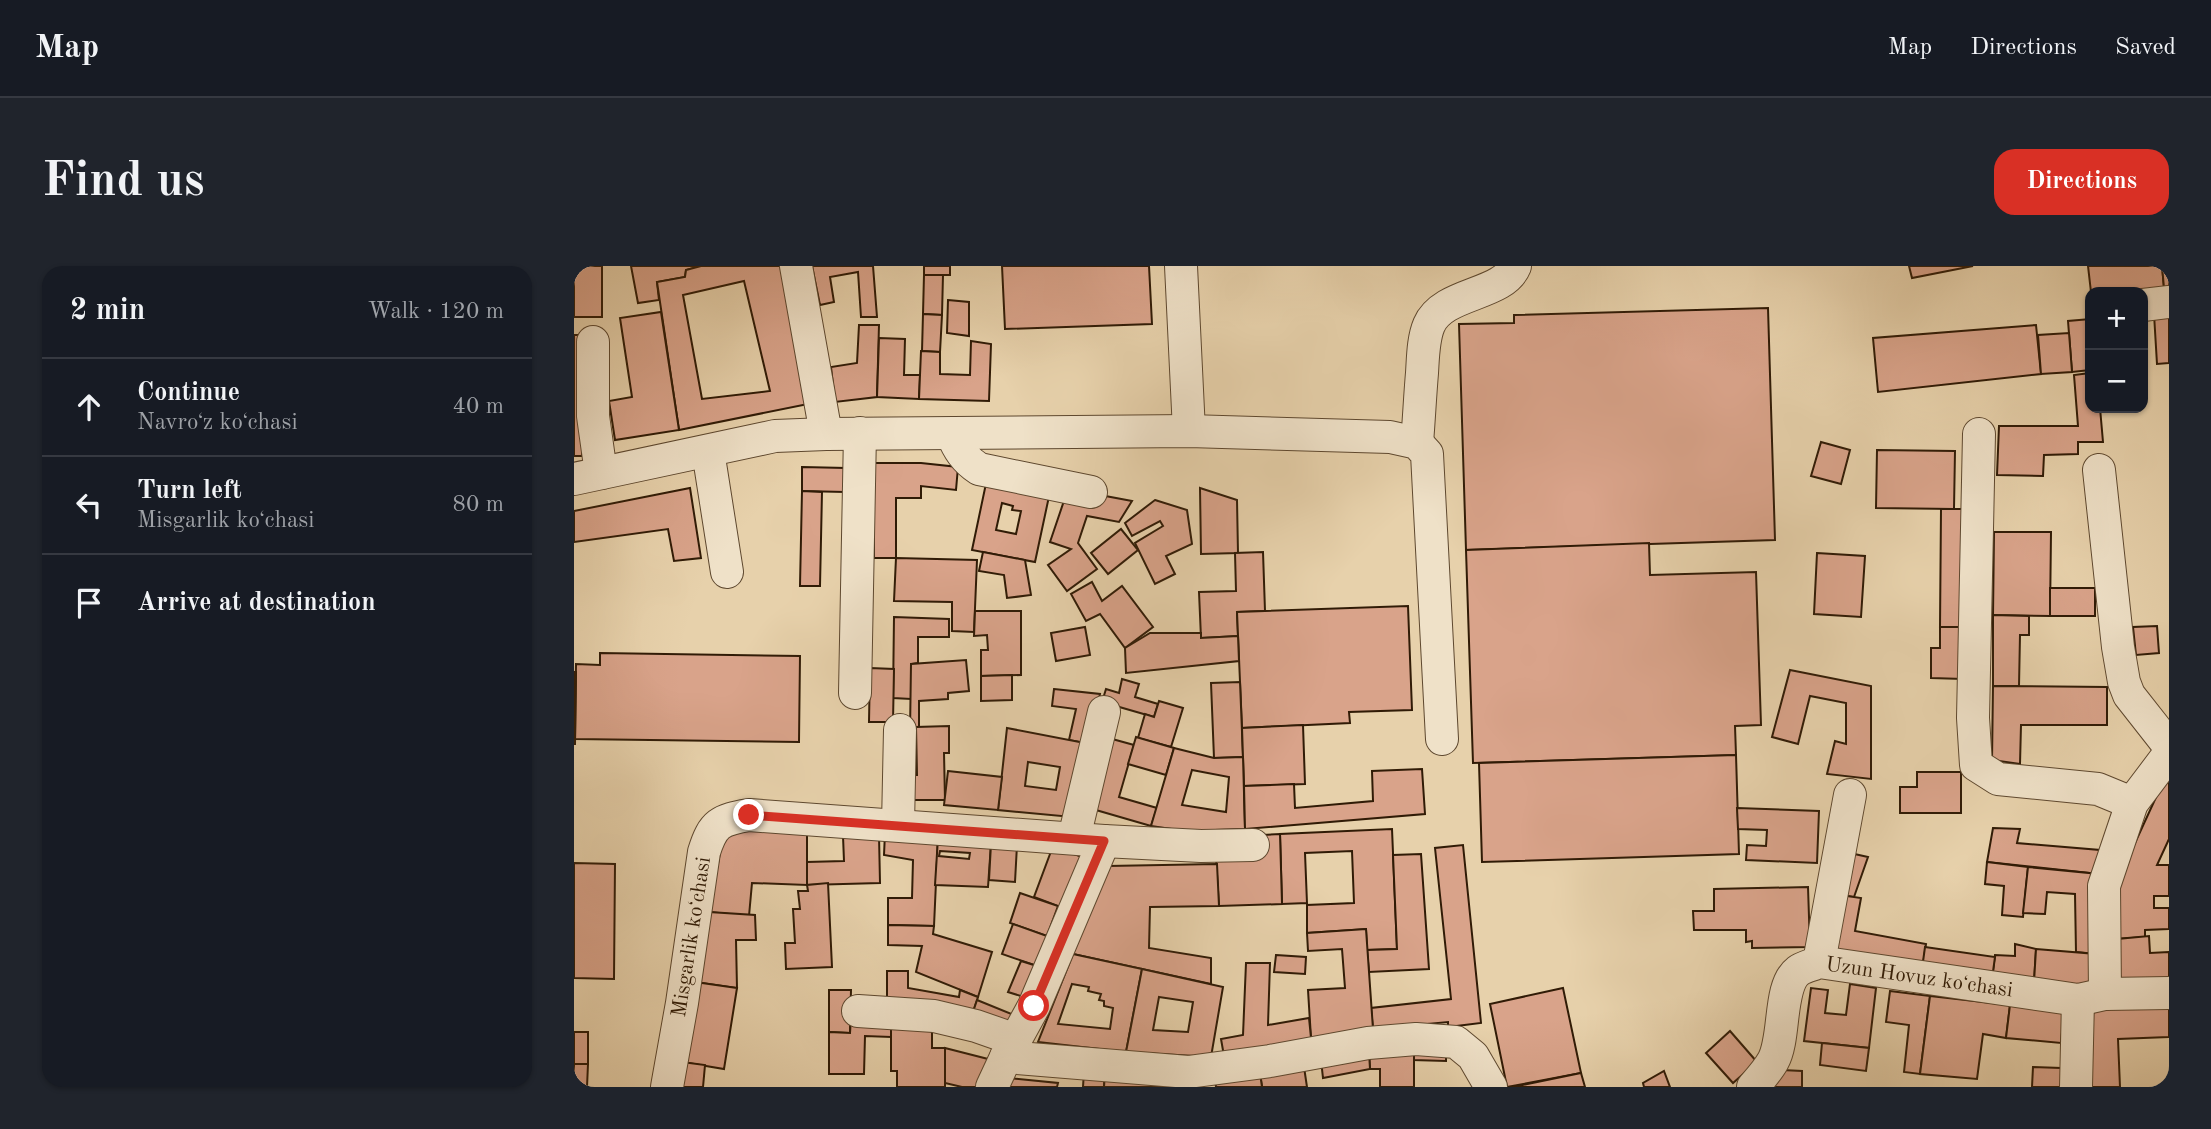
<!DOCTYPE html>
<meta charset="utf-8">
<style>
body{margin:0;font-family:"Old Standard TT",serif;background:#20242c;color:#f1f3f6}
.controls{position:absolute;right:21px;top:21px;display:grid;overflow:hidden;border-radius:14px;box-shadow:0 2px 5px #0004}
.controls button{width:63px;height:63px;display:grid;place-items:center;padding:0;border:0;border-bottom:2px solid #363941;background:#171b24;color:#f1f3f6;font:35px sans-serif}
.stop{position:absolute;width:21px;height:21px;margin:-16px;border:5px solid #d93025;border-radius:50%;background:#fff}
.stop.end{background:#d93025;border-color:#fff;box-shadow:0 2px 7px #0008}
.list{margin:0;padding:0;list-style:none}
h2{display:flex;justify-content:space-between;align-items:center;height:91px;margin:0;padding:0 28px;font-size:30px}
h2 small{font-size:23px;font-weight:400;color:#9ea1a6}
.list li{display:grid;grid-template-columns:46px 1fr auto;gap:21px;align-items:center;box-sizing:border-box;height:98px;padding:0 28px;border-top:2px solid #363941}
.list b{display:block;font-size:26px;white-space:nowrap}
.list p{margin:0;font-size:23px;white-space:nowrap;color:#9ea1a6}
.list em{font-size:23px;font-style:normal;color:#9ea1a6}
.icon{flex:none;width:38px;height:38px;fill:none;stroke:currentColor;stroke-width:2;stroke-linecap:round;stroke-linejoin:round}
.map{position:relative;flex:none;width:1595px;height:821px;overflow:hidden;border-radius:21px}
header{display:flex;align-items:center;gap:42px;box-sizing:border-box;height:98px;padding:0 35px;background:#171b24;border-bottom:2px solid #363941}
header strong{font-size:33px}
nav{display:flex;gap:38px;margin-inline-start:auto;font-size:24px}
.intro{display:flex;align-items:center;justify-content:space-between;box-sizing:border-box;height:168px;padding:0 42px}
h1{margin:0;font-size:49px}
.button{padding:18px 32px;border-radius:21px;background:#d93025;color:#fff;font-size:24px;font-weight:700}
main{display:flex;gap:42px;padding:0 42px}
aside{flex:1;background:#171b24;border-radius:21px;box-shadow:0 2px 5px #0004}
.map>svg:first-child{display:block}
.building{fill:#d9a38a;stroke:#301b06;stroke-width:2;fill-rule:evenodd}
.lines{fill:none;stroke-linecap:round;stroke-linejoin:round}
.minor-casing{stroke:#5e482f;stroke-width:34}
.minor{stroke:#efe1c8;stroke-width:32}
.route{stroke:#d93025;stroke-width:9}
.labels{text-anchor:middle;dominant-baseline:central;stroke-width:5;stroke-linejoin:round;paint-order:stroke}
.street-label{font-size:21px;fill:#301b06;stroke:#efe1c8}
</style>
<header>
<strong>Map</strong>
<nav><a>Map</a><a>Directions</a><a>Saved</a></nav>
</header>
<div class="intro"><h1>Find us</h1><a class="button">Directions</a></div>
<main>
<aside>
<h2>2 min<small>Walk · 120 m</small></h2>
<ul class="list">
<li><svg class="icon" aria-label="ahead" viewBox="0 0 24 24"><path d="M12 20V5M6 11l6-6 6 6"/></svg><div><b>Continue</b><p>Navroʻz koʻchasi</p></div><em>40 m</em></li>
<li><svg class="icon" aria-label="left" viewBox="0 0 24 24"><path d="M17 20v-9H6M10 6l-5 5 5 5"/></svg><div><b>Turn left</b><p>Misgarlik koʻchasi</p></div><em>80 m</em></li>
<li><svg class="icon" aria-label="arrive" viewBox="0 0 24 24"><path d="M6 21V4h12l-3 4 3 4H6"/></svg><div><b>Arrive at destination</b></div></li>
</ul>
</aside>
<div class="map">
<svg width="1595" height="821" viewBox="0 0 1595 821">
<rect width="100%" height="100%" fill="#e7d1ab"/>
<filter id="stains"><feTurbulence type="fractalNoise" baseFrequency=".00286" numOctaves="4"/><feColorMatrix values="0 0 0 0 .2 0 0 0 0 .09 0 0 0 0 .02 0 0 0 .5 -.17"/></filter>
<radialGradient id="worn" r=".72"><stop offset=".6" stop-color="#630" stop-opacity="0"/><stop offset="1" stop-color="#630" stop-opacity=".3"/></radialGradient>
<g class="building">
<rect x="0" y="0" width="28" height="51"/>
<path d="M 57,0 L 127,0 L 112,4 L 111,11 L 83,16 L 85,34 L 64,37 Z"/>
<path d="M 127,0 L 212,0 L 244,136 L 105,164 L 83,16 L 111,11 L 112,4 ZM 170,15 L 196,125 L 128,133 L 109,29 Z"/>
<path d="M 238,0 L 299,0 L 303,51 L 287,51 L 284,6 L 256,11 L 260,36 L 246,39 Z"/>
<rect x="350" y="0" width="26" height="9"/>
<path d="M 428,0 L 575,0 L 578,58 L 431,63 Z"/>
<path d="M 1335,0 L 1399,0 L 1338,12 Z"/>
<path d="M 1514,0 L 1588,0 L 1590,22 L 1543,26 L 1517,26 Z"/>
<path d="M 1588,0 L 1595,0 L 1595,21 L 1590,22 Z"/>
<path d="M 350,9 L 369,9 L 368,49 L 349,48 Z"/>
<path d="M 374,34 L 395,36 L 395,70 L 373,67 Z"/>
<path d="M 1194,42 L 1201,274 L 892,284 L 885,58 L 940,57 L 940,49 Z"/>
<path d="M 87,46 L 105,164 L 41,174 L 35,135 L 58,131 L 46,52 Z"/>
<path d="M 1595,47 L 1595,97 L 1583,98 L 1580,48 Z"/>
<path d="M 349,48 L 368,49 L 366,86 L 348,85 Z"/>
<path d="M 1516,53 L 1516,104 L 1498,106 L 1494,55 Z"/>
<path d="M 285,59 L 305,59 L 303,131 L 261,136 L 257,101 L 283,97 Z"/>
<path d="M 1462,59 L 1467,108 L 1304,126 L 1299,72 Z"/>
<path d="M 1495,67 L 1498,106 L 1467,108 L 1464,69 Z"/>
<path d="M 0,69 L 9,69 L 8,190 L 0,190 Z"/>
<path d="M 305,72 L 331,73 L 330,109 L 346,109 L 345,133 L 303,131 Z"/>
<path d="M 397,75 L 417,78 L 415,135 L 345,133 L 347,85 L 366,86 L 366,108 L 396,109 Z"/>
<path d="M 1516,107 L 1516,142 L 1526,142 L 1529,176 L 1504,176 L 1504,188 L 1470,189 L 1469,210 L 1423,209 L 1425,160 L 1504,160 L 1500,109 Z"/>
<path d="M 1247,176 L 1276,184 L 1267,218 L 1237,210 Z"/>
<path d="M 1303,184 L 1381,185 L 1380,243 L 1302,242 Z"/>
<path d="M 300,197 L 347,197 L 384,201 L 382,224 L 347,220 L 347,232 L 322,232 L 322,292 L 300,292 Z"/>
<path d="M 228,201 L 272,202 L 271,226 L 228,225 Z"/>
<path d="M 414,208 L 477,221 L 461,296 L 398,284 ZM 428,237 L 439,240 L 438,244 L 447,245 L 442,268 L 422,264 Z"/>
<path d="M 116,222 L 127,292 L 100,295 L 94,263 L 0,276 L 0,245 Z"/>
<path d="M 626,222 L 663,234 L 664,287 L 627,288 Z"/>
<path d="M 494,223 L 558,235 L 545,256 L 513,250 L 504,277 L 523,303 L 493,325 L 474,299 L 497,283 L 476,276 Z"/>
<path d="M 228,225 L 248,226 L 246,320 L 226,320 Z"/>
<path d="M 581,234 L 613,244 L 618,278 L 592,290 L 601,308 L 581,318 L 561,277 L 589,260 L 586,255 L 558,270 L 551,257 Z"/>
<path d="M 1367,243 L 1390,243 L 1389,361 L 1366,361 Z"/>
<path d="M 547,263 L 564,284 L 534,308 L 517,287 Z"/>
<path d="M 1420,266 L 1477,266 L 1476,350 L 1419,349 Z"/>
<path d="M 1075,277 L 1076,309 L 1182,306 L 1187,459 L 1161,460 L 1162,489 L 899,497 L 892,284 Z"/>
<path d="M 409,286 L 451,294 L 457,329 L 433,332 L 430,309 L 405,305 Z"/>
<path d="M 689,286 L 691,345 L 663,346 L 664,370 L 627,372 L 625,326 L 662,325 L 661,287 Z"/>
<path d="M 1243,287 L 1291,290 L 1287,351 L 1240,348 Z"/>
<path d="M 322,292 L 403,294 L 400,366 L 378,365 L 378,336 L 320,335 Z"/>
<path d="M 518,316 L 528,335 L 548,320 L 579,361 L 551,382 L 526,348 L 512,355 L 497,328 Z"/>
<rect x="1476" y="322" width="45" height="28"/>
<path d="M 834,340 L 838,444 L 775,446 L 776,457 L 668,462 L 663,346 Z"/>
<path d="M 401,345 L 447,345 L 447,409 L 407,410 L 407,384 L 414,384 L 413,369 L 400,370 Z"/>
<path d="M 1419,349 L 1455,350 L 1455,369 L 1446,369 L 1445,420 L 1419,420 Z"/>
<path d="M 320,351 L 375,353 L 375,371 L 344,371 L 344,397 L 337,398 L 337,433 L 319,432 Z"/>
<path d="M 1583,360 L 1585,387 L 1562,389 L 1559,361 Z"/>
<path d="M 511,361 L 516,389 L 482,395 L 477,367 Z"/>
<path d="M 1366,361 L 1389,361 L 1389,413 L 1357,412 L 1357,382 L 1366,382 Z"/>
<path d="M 576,367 L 627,367 L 627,372 L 664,370 L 665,395 L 552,407 L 551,382 Z"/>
<path d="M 26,387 L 226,390 L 225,476 L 1,473 L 2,398 L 26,399 Z"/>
<path d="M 392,394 L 395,425 L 374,427 L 374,433 L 345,435 L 345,461 L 342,461 L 342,466 L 336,466 L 337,398 Z"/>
<path d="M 296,402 L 320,403 L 319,456 L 295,456 Z"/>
<path d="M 1216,404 L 1297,420 L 1297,513 L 1253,508 L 1261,475 L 1272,478 L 1272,437 L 1236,430 L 1224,478 L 1198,471 Z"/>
<path d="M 0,406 L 2,406 L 1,478 L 0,478 Z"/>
<path d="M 438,409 L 438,434 L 407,435 L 407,410 Z"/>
<path d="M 548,413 L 565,418 L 561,431 L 584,438 L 580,451 L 528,436 L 532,423 L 545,427 Z"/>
<path d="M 666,416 L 669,491 L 640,492 L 637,417 Z"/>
<path d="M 1419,420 L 1533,421 L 1533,459 L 1447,459 L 1446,498 L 1418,494 Z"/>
<path d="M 480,423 L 526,428 L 516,478 L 495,474 L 502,443 L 478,440 Z"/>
<path d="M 585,435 L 609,442 L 597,481 L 564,472 L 571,448 L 580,451 Z"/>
<path d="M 729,459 L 731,518 L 670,520 L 668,462 Z"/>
<path d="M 375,460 L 375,487 L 370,487 L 371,534 L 331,534 L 330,509 L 343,509 L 342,461 Z"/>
<path d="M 433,462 L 516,478 L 498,551 L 424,544 ZM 454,496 L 486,501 L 482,524 L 451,520 Z"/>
<path d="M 531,471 L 560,479 L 545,531 L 583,542 L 577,560 L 515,542 Z"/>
<path d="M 562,471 L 600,482 L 592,509 L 554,498 Z"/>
<path d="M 600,482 L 640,492 L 669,491 L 671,563 L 611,565 L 577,560 ZM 618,504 L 655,511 L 652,546 L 608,539 Z"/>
<path d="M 1162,489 L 1165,588 L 908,596 L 905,497 Z"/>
<path d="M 848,503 L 851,548 L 671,563 L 670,520 L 720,518 L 721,542 L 799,535 L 798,505 Z"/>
<path d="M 1595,503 L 1595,573 L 1583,599 L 1595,599 L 1595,630 L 1580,630 L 1580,642 L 1595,642 L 1595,663 L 1571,664 L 1571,671 L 1543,673 L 1542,631 L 1549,603 Z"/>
<path d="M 374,505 L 428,511 L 424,544 L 370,539 Z"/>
<path d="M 1343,506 L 1387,506 L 1387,547 L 1326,547 L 1326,521 L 1343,521 Z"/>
<path d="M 1163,542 L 1245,545 L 1243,597 L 1172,594 L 1173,579 L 1192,580 L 1193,564 L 1164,563 Z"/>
<path d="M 1419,562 L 1446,563 L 1443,577 L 1526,584 L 1525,608 L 1413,596 Z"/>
<path d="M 818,563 L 823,683 L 793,684 L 792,663 L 733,667 L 733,639 L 780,637 L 778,585 L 731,587 L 733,637 L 708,638 L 706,568 Z"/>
<path d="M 233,564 L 233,619 L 178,617 L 175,650 L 135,646 L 150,565 Z"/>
<path d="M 311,567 L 364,572 L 360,660 L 314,659 L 314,632 L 338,632 L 339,594 L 310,589 Z"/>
<path d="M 706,568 L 708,638 L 645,640 L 642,592 L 690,590 L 689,569 Z"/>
<path d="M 305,569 L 306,617 L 233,619 L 233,596 L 270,595 L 269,570 Z"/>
<path d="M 364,572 L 417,578 L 414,621 L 361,619 ZM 366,585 L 396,587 L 395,593 L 365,590 Z"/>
<path d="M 417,578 L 443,579 L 441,616 L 415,614 Z"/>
<path d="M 889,579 L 907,757 L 874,761 L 874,756 L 799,763 L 797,742 L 877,733 L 861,582 Z"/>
<path d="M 479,580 L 508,591 L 489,642 L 460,631 Z"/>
<path d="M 1276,587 L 1294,591 L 1280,631 L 1266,629 Z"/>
<path d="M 847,588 L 855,703 L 795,706 L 793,684 L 823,683 L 819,589 Z"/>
<path d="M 1413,596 L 1454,601 L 1449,651 L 1428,649 L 1430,620 L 1411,618 Z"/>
<path d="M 0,597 L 41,598 L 40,713 L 0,712 Z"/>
<path d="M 643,598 L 645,640 L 576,641 L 575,682 L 637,692 L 637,718 L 499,688 L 534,600 Z"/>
<path d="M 1454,601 L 1525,608 L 1522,688 L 1502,686 L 1501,628 L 1473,626 L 1471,648 L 1449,647 Z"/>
<path d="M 254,617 L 258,701 L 212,703 L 211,677 L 221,677 L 219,643 L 226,643 L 224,625 L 234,625 L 233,619 Z"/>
<path d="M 1234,621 L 1236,681 L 1178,682 L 1178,675 L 1172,676 L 1172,664 L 1120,664 L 1119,645 L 1140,645 L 1140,623 Z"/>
<path d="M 446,627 L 484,640 L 473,670 L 436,657 Z"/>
<path d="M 1266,629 L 1287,632 L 1281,665 L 1352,678 L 1349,699 L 1257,684 Z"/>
<path d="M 135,646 L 181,649 L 182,674 L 162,674 L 163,722 L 121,716 Z"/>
<path d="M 439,658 L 473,670 L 463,700 L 428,688 Z"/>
<path d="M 314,659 L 360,660 L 359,668 L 418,686 L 404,731 L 342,706 L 348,680 L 314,679 Z"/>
<path d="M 792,663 L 799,763 L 737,772 L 734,724 L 771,722 L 768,683 L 734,685 L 733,667 Z"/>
<path d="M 1575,670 L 1576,687 L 1595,686 L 1595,716 L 1547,720 L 1543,673 Z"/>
<path d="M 1441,678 L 1462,683 L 1460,716 L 1418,713 L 1421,689 L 1441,690 Z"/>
<path d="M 1351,681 L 1421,691 L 1418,713 L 1348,703 Z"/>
<path d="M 1462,683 L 1522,688 L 1520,721 L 1460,716 Z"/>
<path d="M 499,688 L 568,703 L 552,786 L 464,776 ZM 498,718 L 515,721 L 514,725 L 527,728 L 525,734 L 530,735 L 530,740 L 539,742 L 536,763 L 484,758 Z"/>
<path d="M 702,689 L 732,691 L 731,708 L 700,706 Z"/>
<path d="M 447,695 L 463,700 L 450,731 L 434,726 Z"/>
<path d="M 672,697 L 696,697 L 694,759 L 735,752 L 737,772 L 650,790 L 647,773 L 669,769 Z"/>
<path d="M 568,703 L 649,721 L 637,791 L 552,786 ZM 585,731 L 619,736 L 614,766 L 579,764 Z"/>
<path d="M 313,705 L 334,705 L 334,722 L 385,731 L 386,724 L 404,731 L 399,746 L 313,737 Z"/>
<path d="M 121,716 L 163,722 L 150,803 L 108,796 Z"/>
<path d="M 1276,718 L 1302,722 L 1295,782 L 1230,775 L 1237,722 L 1254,724 L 1251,747 L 1272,749 Z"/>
<path d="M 989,722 L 1007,807 L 933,821 L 916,738 Z"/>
<path d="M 255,724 L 277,724 L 276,767 L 255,766 Z"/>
<path d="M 1316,725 L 1356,730 L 1346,808 L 1330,806 L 1335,759 L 1312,756 Z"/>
<path d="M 1356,730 L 1436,739 L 1432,772 L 1409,768 L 1403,813 L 1346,808 Z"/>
<path d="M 403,734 L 440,749 L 435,761 L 399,746 Z"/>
<path d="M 1436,739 L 1490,745 L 1487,777 L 1432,772 Z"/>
<path d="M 1595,740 L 1595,771 L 1544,773 L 1546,821 L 1517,821 L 1514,743 Z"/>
<path d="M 277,751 L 317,753 L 317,771 L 291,770 L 290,808 L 255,808 L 255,766 L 276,767 Z"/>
<path d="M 317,753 L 358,760 L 358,782 L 371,782 L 371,821 L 323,821 L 323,805 L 317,805 Z"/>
<path d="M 1156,765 L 1183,796 L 1159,817 L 1132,787 Z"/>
<rect x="0" y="766" width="14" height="32"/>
<path d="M 1248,777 L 1295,782 L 1292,805 L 1246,799 Z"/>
<path d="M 371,782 L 418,794 L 408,821 L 388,821 L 371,817 Z"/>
<path d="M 840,785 L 872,786 L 872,795 L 839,794 Z"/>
<path d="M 840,785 L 840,821 L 806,821 L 806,803 L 796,803 L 795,786 Z"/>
<path d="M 795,786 L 796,803 L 749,812 L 747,794 Z"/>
<path d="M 108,796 L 131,799 L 129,821 L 105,821 Z"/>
<path d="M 0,798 L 14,798 L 13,821 L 0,821 Z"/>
<path d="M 730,801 L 733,821 L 688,821 L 686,807 Z"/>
<path d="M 1459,801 L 1487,802 L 1487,821 L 1458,821 Z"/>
<path d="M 1208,804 L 1228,805 L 1228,821 L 1193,821 Z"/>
<path d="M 510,805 L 531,806 L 530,821 L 509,821 Z"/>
<path d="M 1090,805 L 1096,821 L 1070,821 L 1069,817 Z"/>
<path d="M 531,806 L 604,812 L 604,821 L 530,821 Z"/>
<path d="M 686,807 L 688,821 L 642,821 L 641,814 Z"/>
<path d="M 1007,807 L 1011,821 L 939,821 Z"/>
<path d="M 435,812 L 484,817 L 483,821 L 434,821 Z"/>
</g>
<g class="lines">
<defs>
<g id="minor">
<path d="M 222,0 L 252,168"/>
<path d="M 607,0 L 615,165"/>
<path d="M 1569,39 L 1595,36"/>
<path d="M 19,76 L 19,150 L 27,207"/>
<path d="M 378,168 C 384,183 391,194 405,203 L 517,226"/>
<path d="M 1405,168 L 1399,452 L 1402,499 L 1424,513 L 1524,523 L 1558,537"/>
<path d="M 843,177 C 845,153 846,130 848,107 C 849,92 849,73 855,59 C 869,26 929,30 941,0"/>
<path d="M 134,185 L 153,306"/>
<path d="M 1525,204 L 1544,381 L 1550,416 L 1555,429 L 1595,480"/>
<path d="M 0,213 L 201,170 L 252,168 L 615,165 L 816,171 L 843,177 L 853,188 L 868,473"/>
<path d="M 281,427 L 286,167"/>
<path d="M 324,559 L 326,464"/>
<path d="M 500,572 L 530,446"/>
<path d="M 1245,696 L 1276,529"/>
<path d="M 1531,728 L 1530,620 L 1558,537 L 1595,488"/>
<path d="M 284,745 L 360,750 L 402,760 L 442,774"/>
<path d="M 432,791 L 614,806 L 696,795 L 794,777 L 842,773 L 882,776 L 899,790 L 917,821"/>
<path d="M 93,821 L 108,737 L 130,586 C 139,557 146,554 175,549 L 530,575 L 627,580 L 679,579"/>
<path d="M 418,821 L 432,791 L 460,740 L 530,575"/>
<path d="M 1179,821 C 1186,813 1194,804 1199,795 C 1212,772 1204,720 1224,705 C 1229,701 1239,699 1245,696 L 1504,734 L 1531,728 L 1595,727"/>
<path d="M 1502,821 L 1504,734"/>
</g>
</defs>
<use href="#minor" class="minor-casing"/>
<use href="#minor" class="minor"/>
</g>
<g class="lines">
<path class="route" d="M 175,549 L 530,575 L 460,740"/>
</g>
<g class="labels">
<g class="street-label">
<text transform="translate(118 671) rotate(-81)">Misgarlik koʻchasi</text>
<text transform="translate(1345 712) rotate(8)">Uzun Hovuz koʻchasi</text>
</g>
</g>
<rect width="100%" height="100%" filter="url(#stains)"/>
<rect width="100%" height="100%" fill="url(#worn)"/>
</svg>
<div class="controls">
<button>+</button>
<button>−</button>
</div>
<div class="stop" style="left:460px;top:740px"></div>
<div class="stop end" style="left:175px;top:549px"></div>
</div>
</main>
